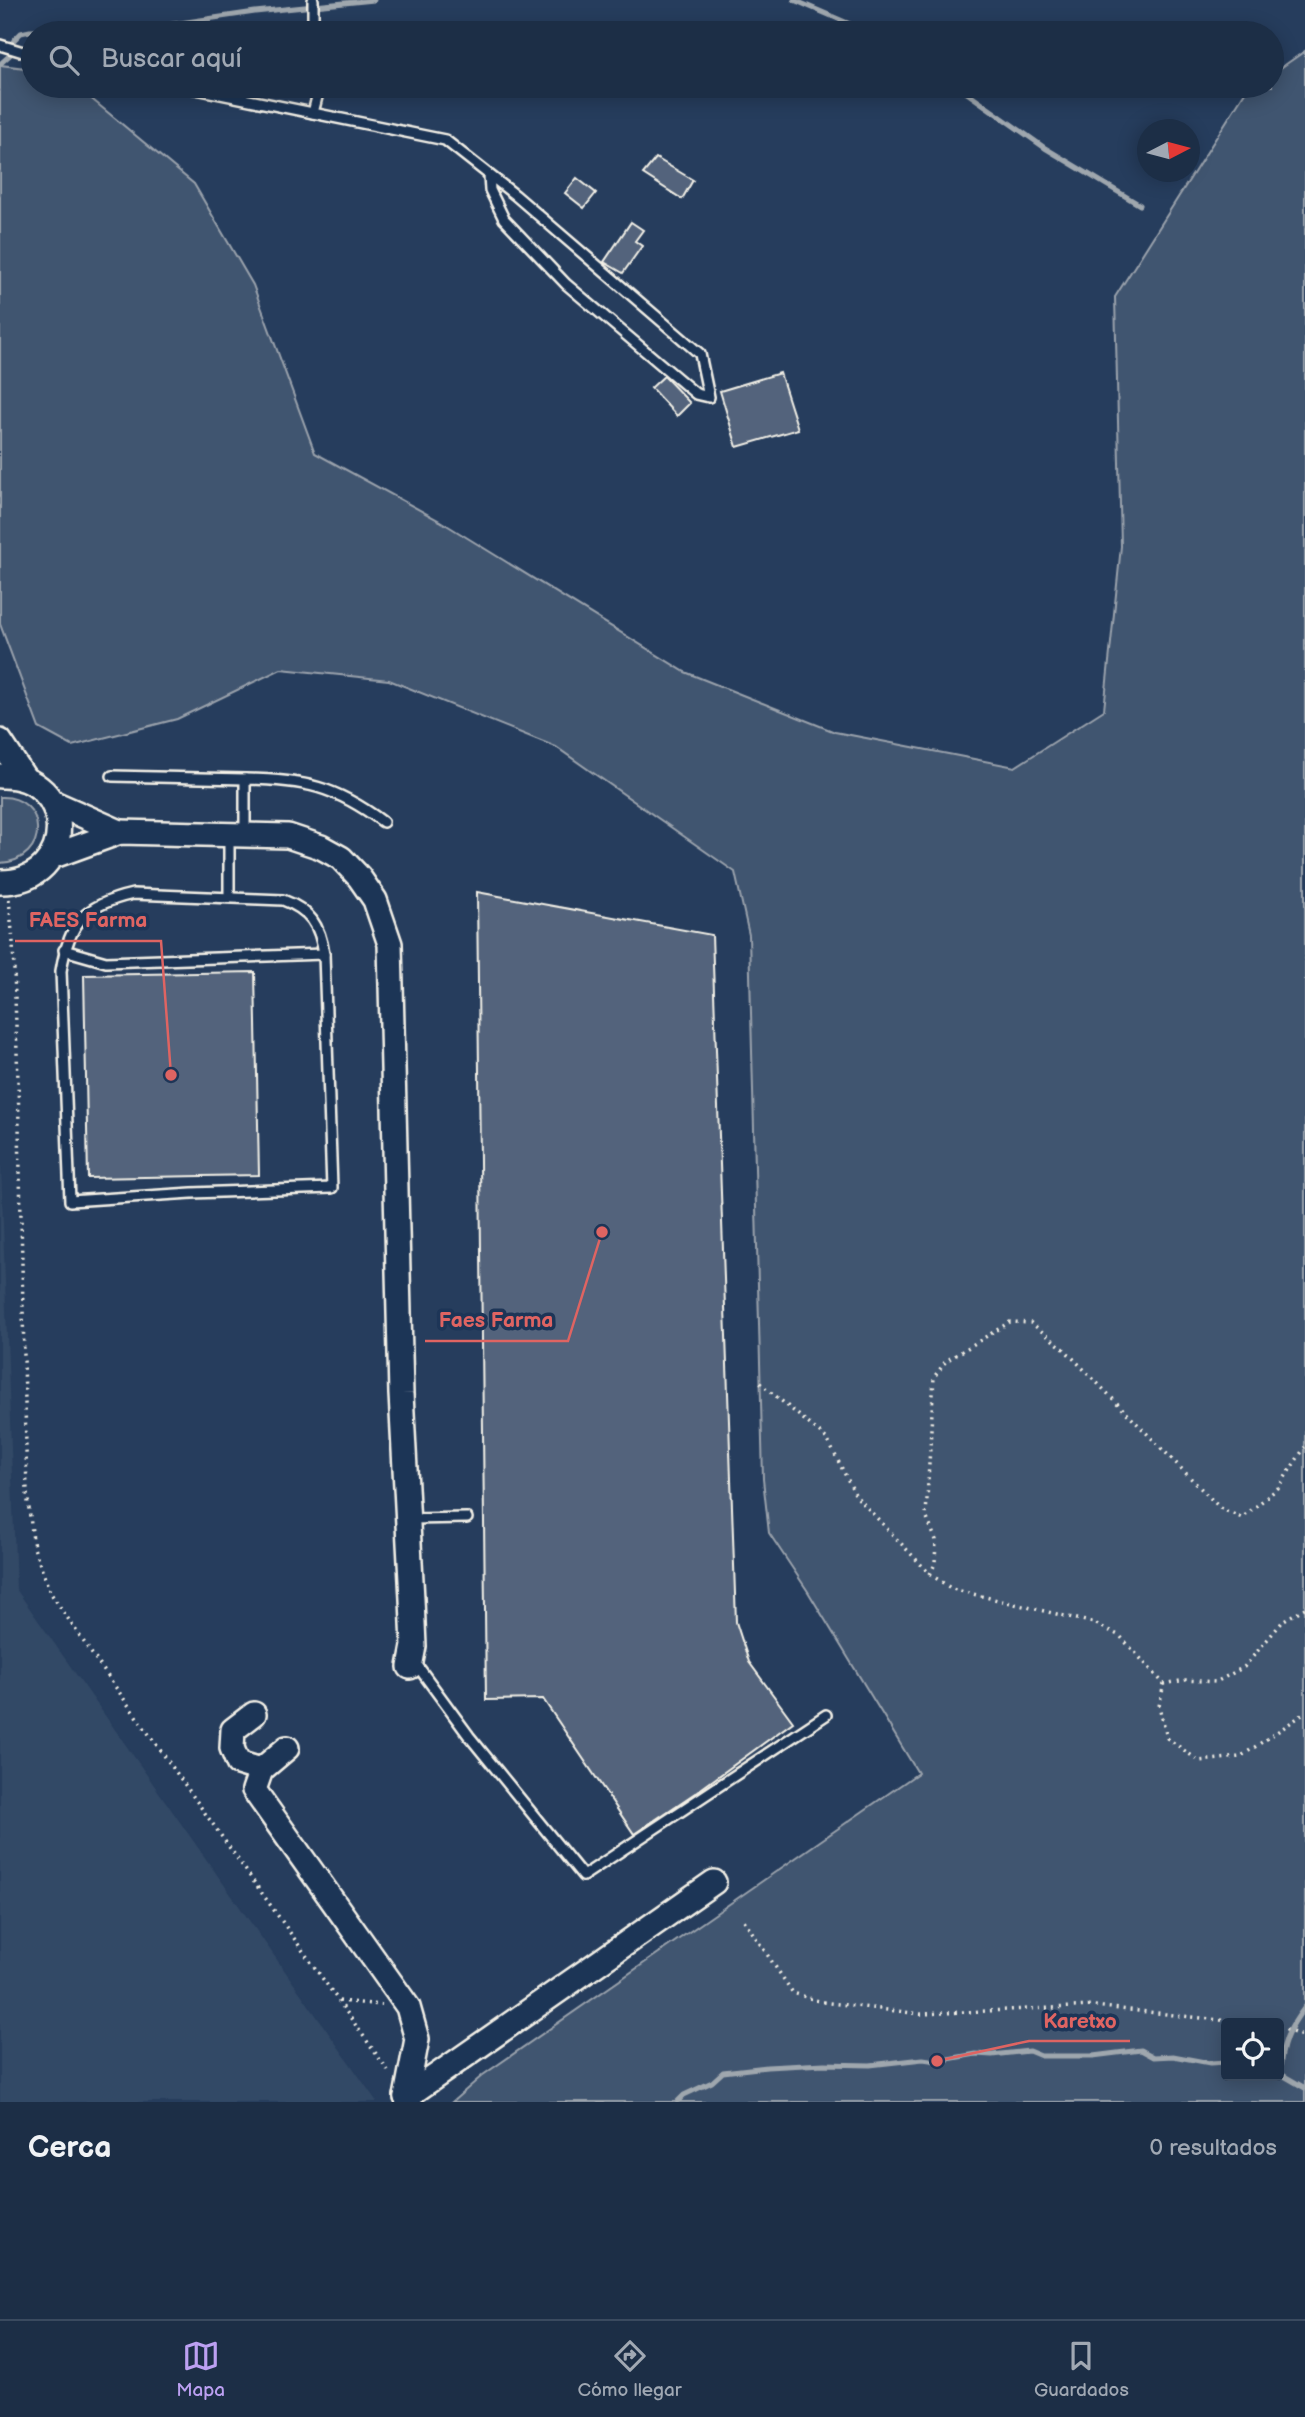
<!DOCTYPE html>
<html lang="es">
<meta charset="utf-8">
<style>
body{margin:0;font-family:"Balsamiq Sans",sans-serif;background:#25364d;color:#f1f3f6}
.controls{position:absolute;right:21px;bottom:21px;display:grid;overflow:hidden;border-radius:7px;box-shadow:0 4px 18px #0003}
.controls button{width:63px;height:63px;display:grid;place-items:center;padding:0;border:0;border-bottom:2px solid #3a4a5f;background:#1c2e46;color:#f1f3f6;font:35px sans-serif}
.compass{position:absolute;left:1137px;top:119px;width:63px;height:63px;border-radius:50%;background:#1c2e46;box-shadow:0 4px 18px #0003;rotate:84deg}
.list{margin:0;padding:0;list-style:none}
h2{display:flex;justify-content:space-between;align-items:center;height:91px;margin:0;padding:0 28px;font-size:30px}
h2 small{font-size:23px;font-weight:400;color:#a0a8b3}
.icon{flex:none;width:38px;height:38px;fill:none;stroke:currentColor;stroke-width:2;stroke-linecap:round;stroke-linejoin:round}
.map{position:relative;flex:none;width:1305px;height:2102px;overflow:hidden}
.search{position:absolute;background:#1c2e46;box-shadow:0 4px 18px #0003;left:21px;right:21px;top:21px;height:77px;display:flex;align-items:center;gap:18px;box-sizing:border-box;padding:0 24px;border-radius:38px;color:#a0a8b3;font-size:26px}
.sheet{height:217px;background:#1c2e46}
nav{display:flex;justify-content:space-around;align-items:center;box-sizing:border-box;height:98px;border-top:2px solid #3a4a5f;background:#1c2e46;font-size:19px;color:#a0a8b3}
nav a{display:grid;justify-items:center;gap:4px}
nav .on{color:#bca0f2}
.map>svg:first-child{display:block}
.built{fill:#334966}
.green{fill:#40546f;stroke:#9aa2ac;stroke-width:2;fill-rule:evenodd}
.lines{fill:none;stroke-linecap:round;stroke-linejoin:round}
.stream{stroke:#9fa7ae;stroke-width:5}
.building{fill:#52647b;stroke:#f4f1e8;stroke-width:2}
.service-casing{stroke:#f4f1e8;stroke-width:14}
.tertiary-casing{stroke:#f4f1e8;stroke-width:28}
.path{stroke:#f4f1e8;stroke-width:3.5;stroke-dasharray:2 5;stroke-linecap:butt}
.service{stroke:#1d3557;stroke-width:9}
.tertiary{stroke:#1d3557;stroke-width:23}
.leader{fill:none;stroke:#df6462;stroke-width:2.5}
.callout-dot{fill:#df6462;stroke:#1d3557;stroke-width:2.5}
.callout-label{font-size:21px;text-anchor:middle;font-weight:bold;fill:#df6462;stroke:#1d3557;stroke-width:7;stroke-linejoin:round;paint-order:stroke}
</style>
<div class="map">
<svg width="1305" height="2102" viewBox="0 0 1305 2102">
<rect width="100%" height="100%" fill="#263d5d"/>
<filter id="ink" filterUnits="userSpaceOnUse"><feTurbulence type="fractalNoise" baseFrequency=".0143" numOctaves="2"/><feDisplacementMap in="SourceGraphic" scale="14" xChannelSelector="R" yChannelSelector="G"/><feConvolveMatrix kernelMatrix="1 2 1 2 8 2 1 2 1" color-interpolation-filters="sRGB"/></filter>
<g filter="url(#ink)">
<path class="built" d="M 0,1141 L 16,1589 L 377,2102 L 0,2102 Z"/>
<g class="green">
<path d="M 1305,51 L 1305,2102 L 452,2102 L 483,2075 L 918,1773 L 807,1590 L 769,1533 L 763,1479 L 749,935 L 735,872 L 556,747 L 389,680 L 281,669 L 177,719 L 72,746 L 39,728 L 0,624 L 0,65 L 33,69 L 33,86 L 76,86 L 194,184 L 253,285 L 315,453 L 440,521 L 685,672 L 835,732 L 1015,767 L 1104,710 L 1121,546 L 1115,297 L 1245,92 L 1255,86 L 1272,86 L 1272,74 ZM 1226,2023 L 1279,2023 L 1279,2076 L 1226,2076 Z"/>
<path d="M 0,797 C 48,795 51,861 0,863 Z"/>
</g>
<g class="lines">
<g class="stream">
<path d="M 794,0 L 871,33"/>
<path d="M 14,40 L 21,33 L 30,31 L 132,30 L 255,12 L 374,0"/>
<path d="M 0,64 L 10,55"/>
<path d="M 957,86 L 1045,148 L 1140,205"/>
<path d="M 1279,2073 L 1305,2088"/>
<path d="M 1280,2073 C 1281,2045 1288,2029 1305,2007"/>
<path d="M 677,2102 L 684,2095 L 712,2082 L 723,2072 L 767,2067 L 824,2064 L 870,2065 L 923,2059 L 937,2061 L 976,2054 L 992,2055 L 1029,2051 L 1041,2056 L 1093,2056 L 1141,2050 L 1154,2057 L 1173,2056 L 1210,2063 L 1226,2062"/>
</g>
</g>
<g class="building">
<path d="M 656,158 L 693,180 L 682,199 L 643,174 Z"/>
<path d="M 577,178 L 596,193 L 584,208 L 565,193 Z"/>
<path d="M 631,222 L 643,230 L 635,241 L 642,246 L 623,273 L 604,262 Z"/>
<path d="M 780,373 L 798,429 L 737,447 L 720,391 Z"/>
<path d="M 664,376 L 690,403 L 677,416 L 651,388 Z"/>
<path d="M 477,892 L 712,935 L 736,1622 L 749,1662 L 793,1722 L 698,1791 L 634,1834 L 543,1699 L 486,1700 Z"/>
<path d="M 255,972 L 259,1175 L 88,1178 L 84,975 Z"/>
</g>
<g class="lines">
<defs>
<g id="service">
<path d="M 313,0 L 313,33"/>
<path d="M 0,45 L 33,55"/>
<path d="M 181,86 L 445,140 L 515,195 L 700,354 L 709,397 L 696,394 L 566,284 L 504,219 L 490,190 L 489,175"/>
<path d="M 313,113 L 317,97 L 316,86"/>
<path d="M 112,776 L 245,779"/>
<path d="M 245,833 L 245,779 C 304,780 335,786 383,822"/>
<path d="M 133,894 L 283,900 C 310,910 320,925 324,954 L 332,1188 L 192,1193 L 70,1201 L 61,971 C 69,922 84,905 133,894 Z"/>
<path d="M 229,897 L 229,836"/>
<path d="M 64,950 L 106,962 L 324,954"/>
<path d="M 410,1519 L 467,1518"/>
<path d="M 414,1661 L 469,1736 L 583,1876 L 826,1715"/>
</g>
<g id="tertiary">
<path d="M 0,741 L 25,779"/>
<path d="M 0,776 C 77,773 79,883 0,882"/>
<path d="M 52,802 L 120,832"/>
<path d="M 51,857 L 120,832 L 288,836 L 321,847 L 341,858 L 359,877 L 375,900 L 390,944 L 401,1394 L 412,1599 L 414,1646 L 410,1667"/>
<path d="M 254,1714 L 233,1730 L 232,1748 L 238,1763 L 261,1770 L 254,1790 L 408,2007 L 417,2039 L 406,2097 L 410,2102"/>
<path d="M 261,1770 L 287,1748"/>
<path d="M 406,2097 L 714,1882"/>
</g>
</defs>
<use href="#service" class="service-casing"/>
<use href="#tertiary" class="tertiary-casing"/>
<g class="path">
<path d="M 9,899 L 13,942 L 18,1080 L 27,1493 L 34,1548 L 50,1592 L 92,1654 L 389,2072"/>
<path d="M 760,1383 L 827,1439 L 856,1496 L 930,1574 L 952,1589 L 1094,1623 L 1120,1636 L 1164,1684 L 1159,1706 L 1167,1738 L 1199,1761 L 1240,1757 L 1305,1713"/>
<path d="M 930,1574 L 935,1564 L 936,1540 L 926,1516 L 934,1377 L 946,1361 L 1010,1322 L 1031,1323 L 1063,1348 L 1220,1508 L 1242,1518 L 1278,1488 L 1305,1447"/>
<path d="M 1164,1684 L 1185,1680 L 1216,1682 L 1244,1667 L 1284,1620 L 1305,1608"/>
<path d="M 744,1920 L 793,1993 L 822,2002 L 921,2014 L 1094,2006 L 1246,2023"/>
<path d="M 339,2001 L 382,2005"/>
<path d="M 1279,2027 L 1305,2037"/>
</g>
<use href="#service" class="service"/>
<use href="#tertiary" class="tertiary"/>
</g>
</g>
<path class="leader" d="M171 1075L161 941H15M602 1232L568 1341H425M937 2061L1029 2041H1130"/>
<g class="callout-dot">
<circle cx="171" cy="1075" r="7"/>
<circle cx="602" cy="1232" r="7"/>
<circle cx="937" cy="2061" r="7"/>
</g>
<g class="callout-label">
<text x="88" y="927">FAES Farma</text>
<text x="496" y="1327">Faes Farma</text>
<text x="1080" y="2028">Karetxo</text>
</g>
</svg>
<div class="controls">
<button><svg class="icon" aria-label="locate" viewBox="0 0 24 24"><circle cx="12" cy="12" r="6"/><path d="M12 2v4M12 18v4M2 12h4M18 12h4"/></svg></button>
</div>
<svg class="compass" viewBox="-18 -18 36 36"><path d="M0-13l5 13h-10z" fill="#e53935"/><path d="M0 13l5-13h-10z" fill="#a0a8b3"/></svg>
<div class="search"><svg class="icon" aria-label="search" viewBox="0 0 24 24"><circle cx="10" cy="10" r="6"/><path d="M15 15l6 6"/></svg>Buscar aquí</div>
</div>
<section class="sheet">
<h2>Cerca<small>0 resultados</small></h2>
<ul class="list">
</ul>
</section>
<nav>
<a class="on"><svg class="icon" aria-label="map" viewBox="0 0 24 24"><path d="M3 6l6-2 6 2 6-2v14l-6 2-6-2-6 2zM9 4v14M15 6v14"/></svg>Mapa</a>
<a><svg class="icon" aria-label="directions" viewBox="0 0 24 24"><path d="M12 3l9 9-9 9-9-9zM9 14v-3h6M13 9l2 2-2 2"/></svg>Cómo llegar</a>
<a><svg class="icon" aria-label="saved" viewBox="0 0 24 24"><path d="M7 4h10v16l-5-4-5 4z"/></svg>Guardados</a>
</nav>
